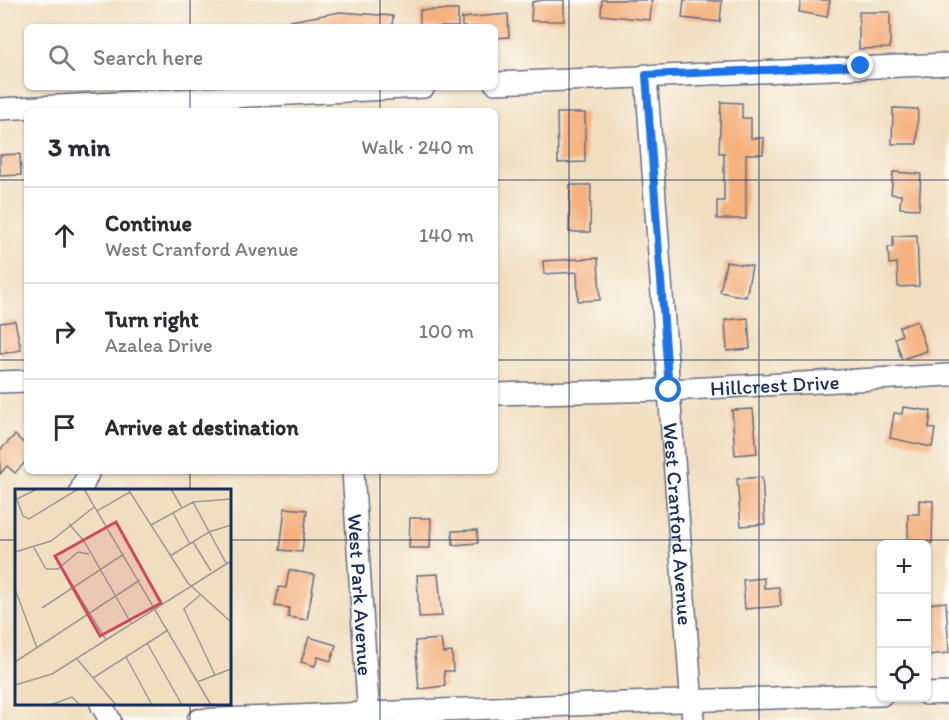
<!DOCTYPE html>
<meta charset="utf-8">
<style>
body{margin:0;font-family:Itim,sans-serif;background:#f7f7f7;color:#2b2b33}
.controls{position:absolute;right:18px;bottom:18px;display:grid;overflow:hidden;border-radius:9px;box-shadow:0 2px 4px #0004}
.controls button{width:54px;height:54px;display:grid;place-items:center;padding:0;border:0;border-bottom:2px solid #e1e1e2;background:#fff;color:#2b2b33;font:30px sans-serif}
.stop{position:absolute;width:18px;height:18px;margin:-14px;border:4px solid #1a73e8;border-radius:50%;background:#fff}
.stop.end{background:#1a73e8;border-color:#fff;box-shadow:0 2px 6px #0008}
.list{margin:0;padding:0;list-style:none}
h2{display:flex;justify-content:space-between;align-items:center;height:78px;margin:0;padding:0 24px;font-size:26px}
h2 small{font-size:20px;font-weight:400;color:#7c7c81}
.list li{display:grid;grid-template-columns:39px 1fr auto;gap:18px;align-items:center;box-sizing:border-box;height:96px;padding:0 24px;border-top:2px solid #e1e1e2}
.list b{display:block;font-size:22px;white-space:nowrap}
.list p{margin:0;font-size:20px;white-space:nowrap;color:#7c7c81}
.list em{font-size:20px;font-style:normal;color:#7c7c81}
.icon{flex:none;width:33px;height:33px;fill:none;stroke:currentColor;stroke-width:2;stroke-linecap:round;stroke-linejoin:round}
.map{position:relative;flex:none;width:949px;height:720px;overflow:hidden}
.search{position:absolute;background:#fff;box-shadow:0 2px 4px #0004;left:24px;top:24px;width:474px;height:66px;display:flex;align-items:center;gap:15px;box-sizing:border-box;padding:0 21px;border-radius:9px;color:#7c7c81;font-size:22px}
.panel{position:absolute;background:#fff;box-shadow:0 2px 4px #0004;left:24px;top:108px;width:474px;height:366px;border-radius:9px}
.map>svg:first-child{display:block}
.building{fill:#f5b17e}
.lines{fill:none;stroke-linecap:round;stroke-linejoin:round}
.minor-casing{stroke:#666c80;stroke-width:24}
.minor{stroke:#fff;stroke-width:21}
.route{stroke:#1a73e8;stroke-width:8}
.grid{fill:none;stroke:#1b2f5e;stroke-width:1.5;stroke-opacity:0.55}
.labels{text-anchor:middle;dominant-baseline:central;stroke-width:4.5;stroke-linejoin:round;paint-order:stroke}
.street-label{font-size:21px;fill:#1b2f5e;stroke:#fdfcf7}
.inset-road{fill:none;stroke:#9b9898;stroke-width:1.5}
.view{fill:#d1495b;fill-opacity:0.15;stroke:#d1495b;stroke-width:3}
.inset-edge{fill:none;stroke:#1b2f5e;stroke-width:3}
</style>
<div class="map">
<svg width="949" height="720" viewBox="0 0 949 720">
<rect width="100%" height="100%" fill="#fdfcf7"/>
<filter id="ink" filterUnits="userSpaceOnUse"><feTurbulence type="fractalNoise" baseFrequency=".0167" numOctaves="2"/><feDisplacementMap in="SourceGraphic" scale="12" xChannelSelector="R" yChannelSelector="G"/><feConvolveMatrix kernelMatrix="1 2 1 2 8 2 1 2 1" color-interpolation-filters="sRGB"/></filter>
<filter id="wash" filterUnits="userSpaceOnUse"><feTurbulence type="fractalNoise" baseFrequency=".008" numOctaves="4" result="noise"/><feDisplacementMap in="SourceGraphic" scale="24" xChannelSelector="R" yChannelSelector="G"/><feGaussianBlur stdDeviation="1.35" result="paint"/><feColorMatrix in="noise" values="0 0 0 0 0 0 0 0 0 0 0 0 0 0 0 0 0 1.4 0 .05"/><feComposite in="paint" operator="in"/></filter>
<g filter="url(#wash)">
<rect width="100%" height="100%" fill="#f1debf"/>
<g id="blocks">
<g class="building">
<path d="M 544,0 L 564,0 L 564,21 L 531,21 L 532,2 Z"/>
<path d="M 602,0 L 652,0 L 650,20 L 601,15 Z"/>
<path d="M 684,0 L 722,1 L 720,22 L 682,18 Z"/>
<path d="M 801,0 L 830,0 L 827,17 L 799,12 Z"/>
<rect x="420" y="10" width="38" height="17"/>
<path d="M 340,12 L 393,16 L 392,27 L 291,27 L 290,21 Z"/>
<path d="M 859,12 L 890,12 L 890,48 L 859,49 Z"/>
<path d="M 508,14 L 509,37 L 495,38 L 495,27 L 462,27 L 462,18 Z"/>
<path d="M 721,102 L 742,103 L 742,118 L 751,118 L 751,138 L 764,138 L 763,154 L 746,154 L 746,219 L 717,219 L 717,201 L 724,201 L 724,153 L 719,153 Z"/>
<path d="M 893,108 L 918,109 L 917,144 L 892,144 Z"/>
<path d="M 557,113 L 585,113 L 585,162 L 558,163 Z"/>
<path d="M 20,154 L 21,175 L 0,176 L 0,155 Z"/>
<path d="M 893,172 L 921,174 L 919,209 L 900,208 L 901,195 L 891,194 Z"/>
<path d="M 570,185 L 591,185 L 590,232 L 569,232 Z"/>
<path d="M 917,235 L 919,286 L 898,287 L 897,263 L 889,264 L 888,247 L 893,247 L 893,236 Z"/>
<path d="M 598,258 L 600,300 L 578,301 L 577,272 L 544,274 L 543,261 Z"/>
<path d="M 726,262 L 752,266 L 746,297 L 720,292 Z"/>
<path d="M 748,318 L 750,349 L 727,351 L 725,320 Z"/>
<path d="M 15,321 L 21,350 L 0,354 L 0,323 Z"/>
<path d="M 917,321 L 927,351 L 902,359 L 895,338 L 902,335 L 899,327 Z"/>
<path d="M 903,407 L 931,411 L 929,428 L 935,429 L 932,447 L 890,438 L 894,413 L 902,414 Z"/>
<path d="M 753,409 L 757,453 L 735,455 L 732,410 Z"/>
<path d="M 15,435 L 27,446 L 27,460 L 15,473 L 7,466 L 0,474 L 0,450 Z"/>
<path d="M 762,477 L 765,524 L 741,526 L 737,479 Z"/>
<path d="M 919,500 L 933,501 L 932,543 L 908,543 L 908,514 L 919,514 Z"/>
<path d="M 285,508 L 307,510 L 302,552 L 280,550 Z"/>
<path d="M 410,518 L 431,518 L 430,548 L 409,548 Z"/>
<path d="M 477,530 L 478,543 L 453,545 L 452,531 Z"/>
<path d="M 289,570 L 315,575 L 307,620 L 288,617 L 289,608 L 275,606 L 279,587 L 286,588 Z"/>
<path d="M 438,574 L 442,616 L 419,617 L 417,575 Z"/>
<path d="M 764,578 L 764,588 L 779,587 L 781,606 L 745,609 L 743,580 Z"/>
<path d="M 946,602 L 949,653 L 927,655 L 927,604 Z"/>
<path d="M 309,637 L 336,645 L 331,661 L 318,657 L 315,666 L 301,662 Z"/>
<path d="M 441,639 L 443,653 L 452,652 L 453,671 L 444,671 L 445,686 L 419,689 L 415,641 Z"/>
</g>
</g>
</g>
<g filter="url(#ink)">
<use href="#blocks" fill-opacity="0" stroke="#666c80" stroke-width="1.5"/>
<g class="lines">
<defs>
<g id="minor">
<path id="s1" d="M 646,75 L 693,720"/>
<path d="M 495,83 L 949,64"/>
<path d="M 0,109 L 424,87"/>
<path d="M 0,382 L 27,381"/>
<path id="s2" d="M 495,394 L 669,390 L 949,375"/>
<path id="s3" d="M 353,471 L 369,720"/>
<path d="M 81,490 L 89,471"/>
<path d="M 926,694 L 949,693"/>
<path d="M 101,704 L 110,720"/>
<path d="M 198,720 C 426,711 654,700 882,695"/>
</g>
</defs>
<use href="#minor" class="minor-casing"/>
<use href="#minor" class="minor"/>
</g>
</g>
<g class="lines" filter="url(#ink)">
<path class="route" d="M 669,390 L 646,75 L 861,66"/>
</g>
<path class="grid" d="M 190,0 L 190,27M 380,0 L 380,27M 569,0 L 569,720M 759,0 L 759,720M 190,87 L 190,111M 380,87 L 380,111M 0,180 L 27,180M 495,180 L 949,180M 0,360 L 27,360M 495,360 L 949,360M 190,471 L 190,490M 380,471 L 380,720M 0,540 L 16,540M 230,540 L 949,540M 190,704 L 190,720"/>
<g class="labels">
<g class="street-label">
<text stroke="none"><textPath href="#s2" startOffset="280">Hillcrest Drive</textPath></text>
<text stroke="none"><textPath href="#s1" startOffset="450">West Cranford Avenue</textPath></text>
<text stroke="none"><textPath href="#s3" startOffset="124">West Park Avenue</textPath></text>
</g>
</g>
<g transform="translate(15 489)">
<rect width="216" height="216" fill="#f1debf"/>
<path class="inset-road" d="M 69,0 L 196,216M 113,0 L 173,94 L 216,133M 156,0 L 167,19M 0,5 L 8,27 L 14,30 L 63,0M 2,10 L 22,0M 178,13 L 211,74M 82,22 L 115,3M 158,24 L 175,55M 54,35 L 69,52 L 116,134M 136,36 L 178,13 L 216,10M 178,53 L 196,82M 18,57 L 31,80 L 43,80 L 63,63 L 74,65M 0,63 L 36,52 L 79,18M 155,67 L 194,43 L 216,36M 45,76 L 91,151M 0,100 L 22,159M 185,106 L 169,120 L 200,186M 27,119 L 109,65M 132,154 L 167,216M 111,168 L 137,216M 62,170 L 101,216M 0,173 L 125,91M 78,189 L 153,141M 182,193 L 216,180M 0,196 L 37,185 L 216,72M 35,216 L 57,208 L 65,216"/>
<path class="view" d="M 101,33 L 146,114 L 85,147 L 40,67 Z"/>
<rect width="216" height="216" class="inset-edge"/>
</g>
</svg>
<div class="controls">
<button>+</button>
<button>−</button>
<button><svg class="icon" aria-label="locate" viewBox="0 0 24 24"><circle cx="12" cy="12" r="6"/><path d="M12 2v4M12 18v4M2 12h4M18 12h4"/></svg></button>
</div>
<div class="stop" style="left:669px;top:390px"></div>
<div class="stop end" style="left:861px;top:66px"></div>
<div class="search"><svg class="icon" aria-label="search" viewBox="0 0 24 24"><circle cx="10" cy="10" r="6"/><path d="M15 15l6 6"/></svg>Search here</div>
<section class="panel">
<h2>3 min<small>Walk · 240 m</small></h2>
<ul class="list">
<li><svg class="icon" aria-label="ahead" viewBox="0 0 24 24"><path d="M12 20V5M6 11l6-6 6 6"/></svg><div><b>Continue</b><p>West Cranford Avenue</p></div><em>140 m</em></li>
<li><svg class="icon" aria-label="right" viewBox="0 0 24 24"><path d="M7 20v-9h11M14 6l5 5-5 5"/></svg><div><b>Turn right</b><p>Azalea Drive</p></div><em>100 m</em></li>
<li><svg class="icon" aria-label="arrive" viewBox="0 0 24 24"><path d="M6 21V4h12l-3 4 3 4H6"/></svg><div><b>Arrive at destination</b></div></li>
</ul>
</section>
</div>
